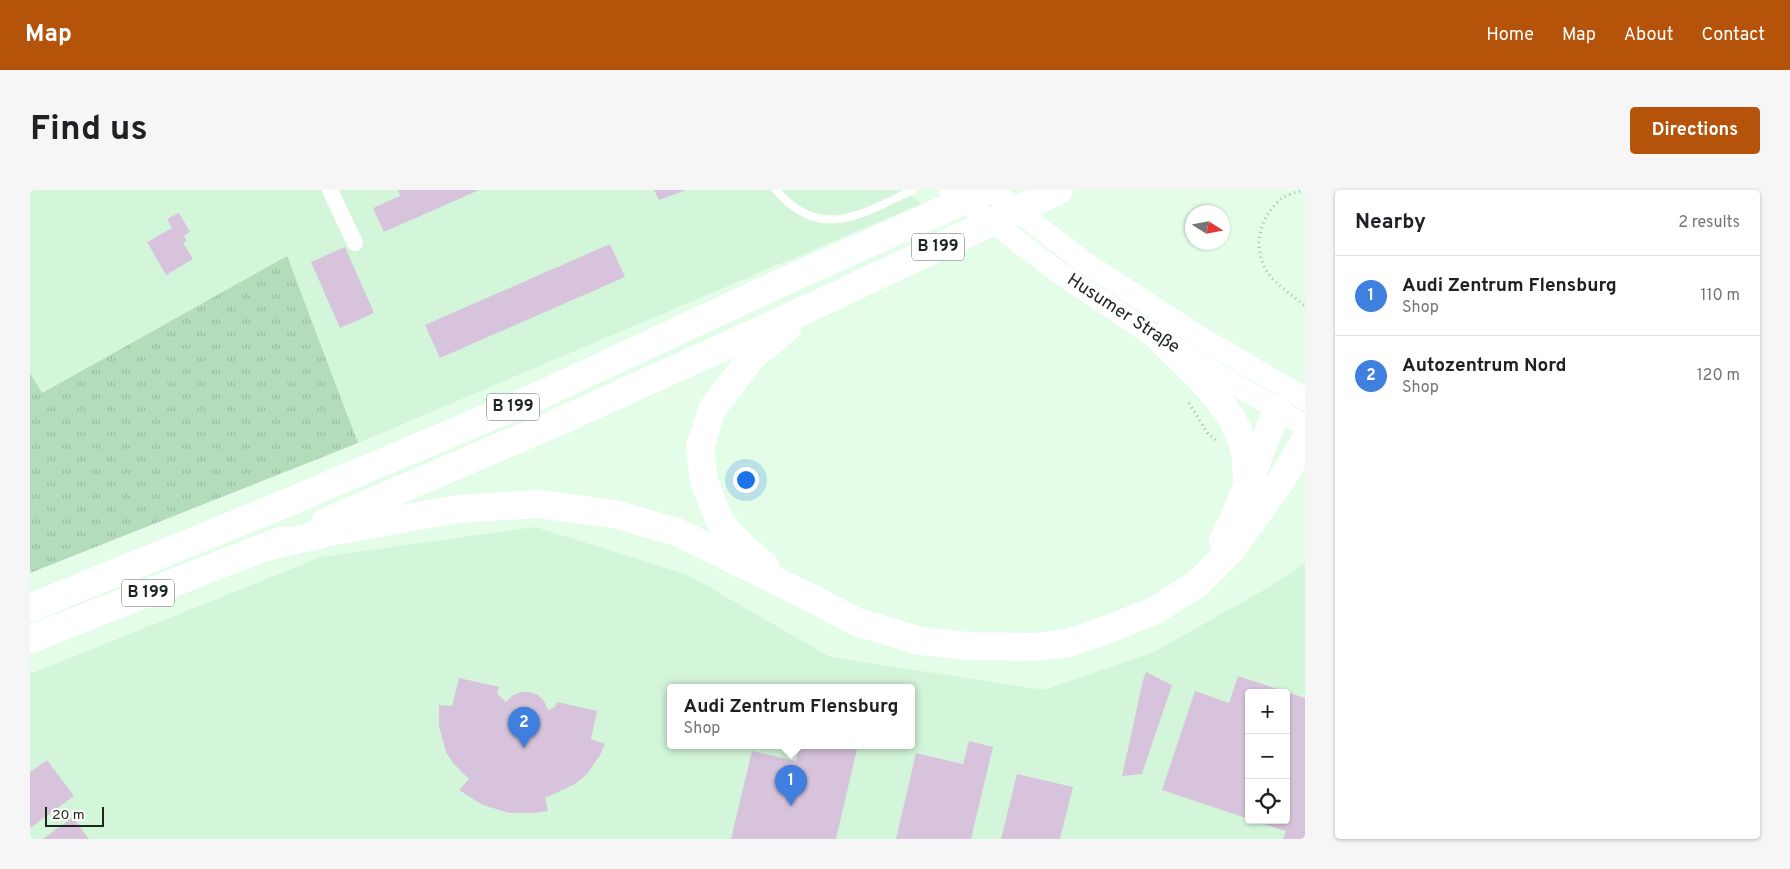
<!DOCTYPE html>
<meta charset="utf-8">
<style>
body{margin:0;font-family:Overpass,sans-serif;background:#f6f6f6;color:#202124}
.controls{position:absolute;right:15px;bottom:15px;display:grid;overflow:hidden;border-radius:5px;box-shadow:0 1px 4px #0004}
.controls button{width:45px;height:45px;display:grid;place-items:center;padding:0;border:0;border-bottom:1px solid #e0e0e0;background:#fff;color:#202124;font:25px sans-serif}
.compass{position:absolute;left:1155px;top:15px;width:45px;height:45px;border-radius:50%;background:#fff;box-shadow:0 1px 4px #0004;rotate:101deg}
.scale{position:absolute;left:15px;bottom:12px;width:59px;box-sizing:border-box;padding-left:5px;border:2px solid #1c251e;border-top:0;font-size:14px;line-height:18px;white-space:nowrap;color:#1c251e;-webkit-text-stroke:4px #fff;paint-order:stroke}
.you{position:absolute;left:715px;top:289px;width:18px;height:18px;margin:-12px;border:4px solid #fff;border-radius:50%;background:#1a73e8;box-shadow:0 0 0 8px #1a73e833}
.badge{display:grid;place-items:center;width:32px;height:32px;border-radius:50%;background:#b45309;color:#fff;font-size:16px;font-weight:700}
.pin{position:absolute;translate:-50% -41px;filter:drop-shadow(0 1px 2px #0008)}
.pin::after{content:'';position:absolute;top:26px;width:18px;height:15px;background:inherit;clip-path:polygon(0 0,100% 0,50% 100%)}
.popup{position:absolute;left:637px;top:494px;width:248px;height:65px;box-sizing:border-box;display:grid;place-content:center;border-radius:5px;background:#fff;filter:drop-shadow(0 1px 4px #0005);font-size:16px;white-space:nowrap;color:#757577}
.popup b{font-size:19px;color:#202124}
.popup::after{content:'';position:absolute;left:50%;top:100%;margin-left:-10px;border:10px solid transparent;border-top-color:#fff}
.list{margin:0;padding:0;list-style:none}
h2{display:flex;justify-content:space-between;align-items:center;height:65px;margin:0;padding:0 20px;font-size:21px}
h2 small{font-size:16px;font-weight:400;color:#757577}
.list li{display:grid;grid-template-columns:32px 1fr auto;gap:15px;align-items:center;box-sizing:border-box;height:80px;padding:0 20px;border-top:1px solid #e0e0e0}
.list b{display:block;font-size:19px;white-space:nowrap}
.list p{margin:0;font-size:16px;white-space:nowrap;color:#757577}
.list em{font-size:16px;font-style:normal;color:#757577}
.icon{flex:none;width:28px;height:28px;fill:none;stroke:currentColor;stroke-width:2;stroke-linecap:round;stroke-linejoin:round}
.map{position:relative;flex:none;width:1275px;height:649px;overflow:hidden;border-radius:5px}
header{display:flex;align-items:center;gap:30px;box-sizing:border-box;height:70px;padding:0 25px;background:#b45309;color:#fff}
header strong{font-size:24px}
nav{display:flex;gap:28px;margin-inline-start:auto;font-size:18px}
.intro{display:flex;align-items:center;justify-content:space-between;box-sizing:border-box;height:120px;padding:0 30px}
h1{margin:0;font-size:35px}
.button{padding:12px 22px;border-radius:5px;background:#b45309;color:#fff;font-size:18px;font-weight:700}
main{display:flex;gap:30px;padding:0 30px}
aside{flex:1;background:#fff;border-radius:5px;box-shadow:0 1px 4px #0004}
.map>svg:first-child{display:block}
.built{fill:#d3f5da;fill-rule:evenodd}
.grass{fill:url(#grass-tufts)}
.building{fill:#d7c4dc}
.lines{fill:none;stroke-linecap:round;stroke-linejoin:round}
.path{stroke:#a6bbaa;stroke-width:3;stroke-dasharray:1 4;stroke-linecap:butt}
.lane{stroke:#fff;stroke-width:8}
.street{stroke:#fff;stroke-width:16}
.secondary{stroke:#fff;stroke-width:22}
.highway{stroke:#fff;stroke-width:28}
.labels{text-anchor:middle;dominant-baseline:central;stroke-width:5;stroke-linejoin:round;paint-order:stroke}
.shield{fill:#fff;stroke:#606662;stroke-width:1}
.shield-label{font-size:16px;font-weight:bold;fill:#1c251e}
.street-label{font-size:18px;fill:#1c251e;stroke:#fff}
</style>
<header>
<strong>Map</strong>
<nav><a>Home</a><a>Map</a><a>About</a><a>Contact</a></nav>
</header>
<div class="intro"><h1>Find us</h1><a class="button">Directions</a></div>
<main>
<div class="map">
<svg width="1275" height="649" viewBox="0 0 1275 649">
<defs>
<pattern id="grass-tufts" width="24" height="20" patternUnits="userSpaceOnUse" patternTransform="scale(1.25)"><rect width="24" height="20" fill="#b3dcbb"/><path d="M3 7l-1-3M5 7V3M7 7l1-3M15 17l-1-3M17 17v-4M19 17l1-3" fill="none" stroke="#99bda0"/></pattern>
</defs>
<rect width="100%" height="100%" fill="#e3fde8"/>
<g class="built">
<path d="M 0,0 L 876,0 L 891,14 L 328,253 L 257,66 L 11,203 L 0,183 Z"/>
<path d="M 505,337 L 658,385 L 800,467 L 1014,500 L 1124,462 L 1241,396 L 1275,373 L 1275,649 L 0,649 L 0,484 L 291,367 ZM 641,497 L 881,497 L 881,555 L 641,555 ZM 1219,503 L 1256,503 L 1256,630 L 1219,630 Z"/>
</g>
<path class="grass" d="M 257,66 L 328,253 L 0,383 L 0,183 L 12,203 Z"/>
<g class="building">
<path d="M 368,0 L 449,0 L 354,42 L 343,18 L 370,6 Z"/>
<path d="M 624,0 L 656,0 L 629,10 Z"/>
<path d="M 149,23 L 160,42 L 154,46 L 157,51 L 153,53 L 163,69 L 136,85 L 117,52 L 142,38 L 137,29 Z"/>
<path d="M 580,54 L 595,87 L 410,168 L 395,135 Z"/>
<path d="M 315,57 L 344,123 L 310,138 L 281,72 Z"/>
<path d="M 1116,482 L 1142,495 L 1112,584 L 1092,586 L 1113,490 Z"/>
<path d="M 1208,486 L 1275,508 L 1275,649 L 1253,649 L 1256,641 L 1224,631 L 1256,630 L 1256,503 L 1219,503 L 1219,629 L 1132,600 L 1165,501 L 1199,513 Z"/>
<path d="M 429,488 L 469,497 L 467,504 L 476,512 L 483,505 L 491,502 L 500,502 L 508,505 L 514,511 L 518,520 L 525,517 L 527,512 L 567,521 L 561,549 L 575,554 L 570,565 L 557,584 L 545,594 L 515,608 L 518,621 L 505,623 L 479,623 L 453,615 L 429,600 L 439,589 L 423,573 L 416,562 L 409,537 L 409,515 L 422,516 Z"/>
<path d="M 939,551 L 963,557 L 941,649 L 866,649 L 886,563 L 933,574 Z"/>
<path d="M 770,555 L 828,555 L 806,649 L 701,649 L 722,561 L 766,571 Z"/>
<path d="M 17,570 L 44,606 L 0,638 L 0,582 Z"/>
<path d="M 987,584 L 1043,597 L 1030,649 L 971,649 Z"/>
<path d="M 43,627 L 59,649 L 13,649 Z"/>
</g>
<g class="lines">
<g class="path">
<path d="M 1275,1 C 1266,1 1257,5 1250,10 C 1231,27 1223,52 1234,76 C 1242,93 1261,104 1275,116"/>
<path d="M 1159,213 L 1178,244 L 1186,250"/>
</g>
<path class="lane" d="M 746,0 C 791,53 833,23 883,0"/>
<path class="street" d="M 300,0 L 325,53"/>
<g class="secondary">
<path d="M 920,0 L 1028,82 L 1123,145 L 1275,236"/>
<path d="M 961,0 L 1051,70 L 1160,141 L 1275,209"/>
</g>
<g class="highway">
<path d="M 1129,148 C 1161,181 1207,216 1215,264 C 1217,272 1216,282 1217,291"/>
<path d="M 295,332 L 528,232 L 786,115 L 1029,0"/>
<path d="M 1193,350 L 1207,321 L 1247,220"/>
<path d="M 237,357 L 300,342 L 427,319 L 508,314 L 584,324 L 647,342 L 781,408 L 827,432 L 890,451 L 938,456 L 1005,457 L 1039,453 L 1084,437 L 1124,421 L 1167,394 L 1200,361 L 1251,291 L 1275,250"/>
<path d="M 735,376 L 709,353 L 690,332 L 674,291 L 670,257 L 682,219 L 722,167 L 757,138"/>
<path d="M 0,418 L 247,317 L 504,208 L 755,91 L 958,0"/>
<path d="M 0,449 L 253,350"/>
</g>
</g>
<g class="labels">
<g class="shield">
<rect x="882" y="43.5" width="52" height="27" rx="4"/>
<rect x="457" y="203.5" width="52" height="27" rx="4"/>
<rect x="92" y="389.5" width="52" height="27" rx="4"/>
</g>
<g class="shield-label">
<text x="908" y="57">B 199</text>
<text x="483" y="217">B 199</text>
<text x="118" y="403">B 199</text>
</g>
<g class="street-label">
<text transform="translate(1093 124) rotate(33)">Husumer Straße</text>
</g>
</g>
</svg>
<div class="controls">
<button>+</button>
<button>−</button>
<button><svg class="icon" aria-label="locate" viewBox="0 0 24 24"><circle cx="12" cy="12" r="6"/><path d="M12 2v4M12 18v4M2 12h4M18 12h4"/></svg></button>
</div>
<svg class="compass" viewBox="-18 -18 36 36"><path d="M0-13l5 13h-10z" fill="#e53935"/><path d="M0 13l5-13h-10z" fill="#757577"/></svg>
<div class="scale">20 m</div>
<div class="you"></div>
<div class="pin badge" style="left:761px;top:616px;background:#3f7fe0">1</div>
<div class="popup"><b>Audi Zentrum Flensburg</b>Shop</div>
<div class="pin badge" style="left:494px;top:558px;background:#3f7fe0">2</div>
</div>
<aside>
<h2>Nearby<small>2 results</small></h2>
<ul class="list">
<li><span class="badge" style="background:#3f7fe0">1</span><div><b>Audi Zentrum Flensburg</b><p>Shop</p></div><em>110 m</em></li>
<li><span class="badge" style="background:#3f7fe0">2</span><div><b>Autozentrum Nord</b><p>Shop</p></div><em>120 m</em></li>
</ul>
</aside>
</main>
